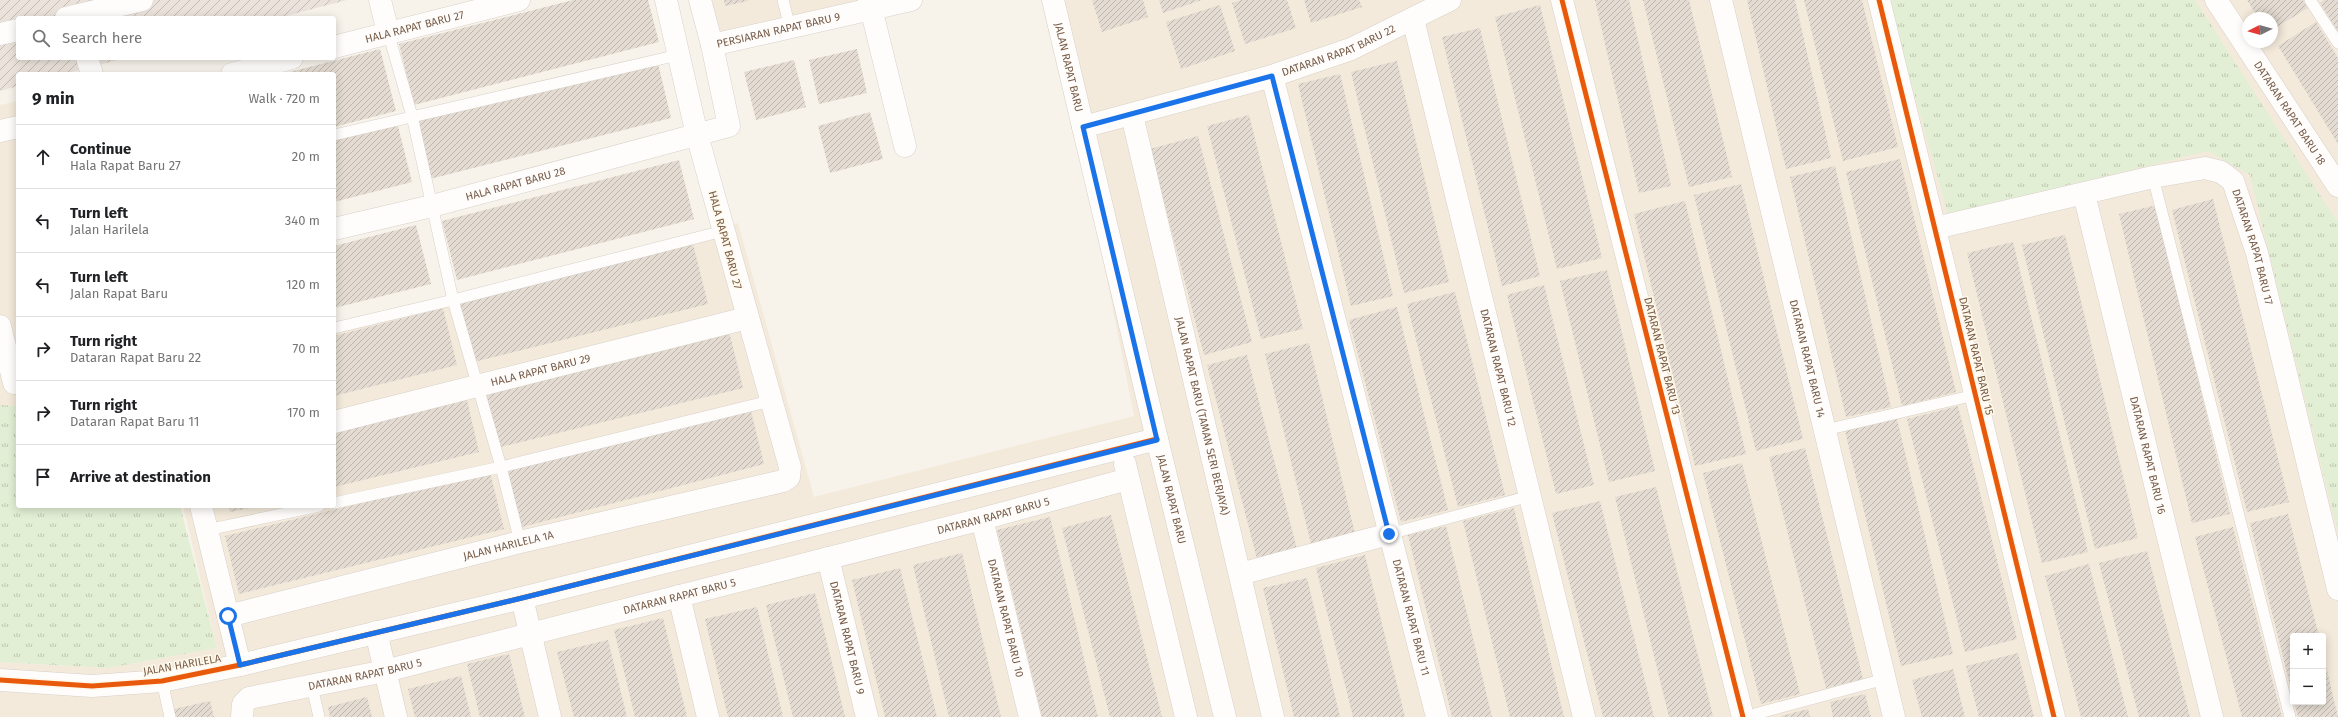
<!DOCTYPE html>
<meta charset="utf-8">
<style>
body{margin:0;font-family:"Fira Sans",sans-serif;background:#f2f2f2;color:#202124}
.controls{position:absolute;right:12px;bottom:12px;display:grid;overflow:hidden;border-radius:4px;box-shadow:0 2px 10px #0003}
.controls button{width:36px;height:36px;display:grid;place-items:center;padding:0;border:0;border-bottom:1px solid #e0e0e0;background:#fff;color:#202124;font:20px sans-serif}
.compass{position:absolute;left:2242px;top:12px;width:36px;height:36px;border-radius:50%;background:#fff;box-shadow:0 2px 10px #0003;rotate:264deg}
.stop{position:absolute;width:12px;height:12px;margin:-9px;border:3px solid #1a73e8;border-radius:50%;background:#fff}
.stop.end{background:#1a73e8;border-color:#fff;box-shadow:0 1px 4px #0008}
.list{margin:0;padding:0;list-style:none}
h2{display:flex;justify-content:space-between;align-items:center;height:52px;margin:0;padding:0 16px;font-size:17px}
h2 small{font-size:13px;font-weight:400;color:#757577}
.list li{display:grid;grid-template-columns:26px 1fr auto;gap:12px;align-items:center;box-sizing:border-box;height:64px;padding:0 16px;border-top:1px solid #e0e0e0}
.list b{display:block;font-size:15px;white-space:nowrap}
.list p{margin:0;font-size:13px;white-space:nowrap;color:#757577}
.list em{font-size:13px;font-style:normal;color:#757577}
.icon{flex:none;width:22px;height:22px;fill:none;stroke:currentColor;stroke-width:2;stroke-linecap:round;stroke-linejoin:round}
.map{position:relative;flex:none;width:2338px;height:717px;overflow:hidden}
.search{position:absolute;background:#fff;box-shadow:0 2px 10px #0003;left:16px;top:16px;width:320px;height:44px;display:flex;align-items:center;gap:10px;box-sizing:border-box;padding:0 14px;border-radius:4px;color:#757577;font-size:15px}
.panel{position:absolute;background:#fff;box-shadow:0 2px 10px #0003;left:16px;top:72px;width:320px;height:436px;border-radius:4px}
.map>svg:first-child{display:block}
.residential{fill:#f3eadb;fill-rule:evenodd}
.industrial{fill:url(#industrial-furrows)}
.grass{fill:url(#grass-tufts)}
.building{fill:url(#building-hatch)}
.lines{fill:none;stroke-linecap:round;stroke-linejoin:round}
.lane-casing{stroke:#d7d0c9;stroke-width:12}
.street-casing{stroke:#d7d0c9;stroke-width:23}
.secondary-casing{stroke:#d7d0c7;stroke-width:23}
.lane{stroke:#fefdfc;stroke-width:11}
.street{stroke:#fefdfc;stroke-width:22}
.secondary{stroke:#fefdfc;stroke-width:22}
.cycleway-casing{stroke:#fff9ec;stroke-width:8}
.cycleway{stroke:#e8590c;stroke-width:5}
.route{stroke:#1a73e8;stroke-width:5}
.labels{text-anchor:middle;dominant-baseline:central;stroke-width:3;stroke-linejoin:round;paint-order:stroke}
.street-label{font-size:11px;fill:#785c48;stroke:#fff9ec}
</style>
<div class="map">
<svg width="2338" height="717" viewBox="0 0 2338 717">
<defs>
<pattern id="industrial-furrows" width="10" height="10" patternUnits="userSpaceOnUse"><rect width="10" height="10" fill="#ebe3db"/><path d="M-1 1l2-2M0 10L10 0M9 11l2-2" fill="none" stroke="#c3bbb4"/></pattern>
<pattern id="grass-tufts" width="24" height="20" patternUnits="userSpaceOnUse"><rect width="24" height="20" fill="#e2efd4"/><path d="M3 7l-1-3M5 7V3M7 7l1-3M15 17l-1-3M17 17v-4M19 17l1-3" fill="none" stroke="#bcc5ae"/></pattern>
<pattern id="building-hatch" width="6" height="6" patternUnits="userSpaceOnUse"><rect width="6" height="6" fill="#e4dcd2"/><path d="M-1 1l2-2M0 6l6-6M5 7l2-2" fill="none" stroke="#beb6ac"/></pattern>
</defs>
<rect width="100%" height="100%" fill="#f7f3eb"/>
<g class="residential">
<path d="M 709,0 L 868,0 L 718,36 Z"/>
<path d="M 1048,0 L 2338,0 L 2338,717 L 0,717 L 0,662 L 108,668 L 217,648 L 183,506 L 334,506 L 334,325 L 738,223 L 814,497 L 1134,416 L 1075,118 ZM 2248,18 L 2272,18 L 2272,42 L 2248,42 ZM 2293,636 L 2323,636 L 2323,702 L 2293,702 Z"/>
<path d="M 18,101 L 18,406 L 0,405 L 0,105 Z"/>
</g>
<path class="industrial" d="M 0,0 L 347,0 L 278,18 L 18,18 L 18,58 L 125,58 L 64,74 L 18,74 L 18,86 L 0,91 Z"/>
<g class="grass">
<path d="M 1888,0 L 2195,0 L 2338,223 L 2338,533 L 2250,175 L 2208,151 L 1948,214 Z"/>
<path d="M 0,405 L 18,406 L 18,506 L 180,506 L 217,648 L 108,668 L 0,662 Z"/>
</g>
<g class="building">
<path d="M 573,0 L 648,0 L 659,42 L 414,105 L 399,44 Z"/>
<path d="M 724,0 L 748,0 L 748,1 L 725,6 Z"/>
<path d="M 1092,0 L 1143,0 L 1148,17 L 1102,32 Z"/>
<path d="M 1159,0 L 1202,0 L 1163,13 Z"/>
<path d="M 1241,0 L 1287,0 L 1296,28 L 1245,44 L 1232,3 Z"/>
<path d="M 1304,0 L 1359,0 L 1362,7 L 1311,23 Z"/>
<path d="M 1595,0 L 1629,0 L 1671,186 L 1639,193 Z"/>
<path d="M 1643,0 L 1689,0 L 1732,177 L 1689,187 Z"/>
<path d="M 1747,0 L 1795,0 L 1831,158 L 1786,169 Z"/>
<path d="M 1804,0 L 1862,0 L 1898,147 L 1843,161 Z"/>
<path d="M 2247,0 L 2303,0 L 2308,8 L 2272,30 L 2272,18 L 2258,18 Z"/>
<path d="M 2324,0 L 2338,0 L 2338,32 L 2320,3 Z"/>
<path d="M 1220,5 L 1235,51 L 1181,69 L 1166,22 Z"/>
<path d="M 1540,5 L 1602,258 L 1557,269 L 1495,17 Z"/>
<path d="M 2316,22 L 2338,58 L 2338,144 L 2278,46 Z"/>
<path d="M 1480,28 L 1540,276 L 1502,286 L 1442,37 Z"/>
<path d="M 380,49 L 396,111 L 334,127 L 334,74 L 282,74 Z"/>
<path d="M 857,49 L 867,93 L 819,104 L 809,60 Z"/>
<path d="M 657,59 L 671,118 L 430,179 L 416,120 Z"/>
<path d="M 794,60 L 806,107 L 756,120 L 744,72 Z"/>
<path d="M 1397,61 L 1449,282 L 1404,293 L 1351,72 Z"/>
<path d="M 1340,74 L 1393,296 L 1351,306 L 1298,84 Z"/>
<path d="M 870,112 L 883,159 L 830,173 L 818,126 Z"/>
<path d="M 1249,115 L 1303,329 L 1261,339 L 1207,126 Z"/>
<path d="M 397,122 L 412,182 L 334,202 L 334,138 Z"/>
<path d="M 1198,136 L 1252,342 L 1204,355 L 1150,149 Z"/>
<path d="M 1900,159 L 1956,392 L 1902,406 L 1846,172 Z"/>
<path d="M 679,160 L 694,219 L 457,280 L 442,221 Z"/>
<path d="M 1835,166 L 1891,407 L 1846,417 L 1790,177 Z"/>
<path d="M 1741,184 L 1803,439 L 1756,451 L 1694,195 Z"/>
<path d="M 2213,199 L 2289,502 L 2247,512 L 2172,210 Z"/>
<path d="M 1685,201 L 1746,454 L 1695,466 L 1634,214 Z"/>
<path d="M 2157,205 L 2230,514 L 2192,523 L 2119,214 Z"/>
<path d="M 416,225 L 431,284 L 334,308 L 334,246 Z"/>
<path d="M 2065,235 L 2138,538 L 2095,549 L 2022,245 Z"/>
<path d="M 2013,242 L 2088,552 L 2042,563 L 1967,253 Z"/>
<path d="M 693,244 L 708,304 L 474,362 L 459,302 Z"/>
<path d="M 1607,270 L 1655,471 L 1609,482 L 1560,281 Z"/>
<path d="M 1544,285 L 1594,485 L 1556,494 L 1507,295 Z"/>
<path d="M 1455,292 L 1505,495 L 1458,507 L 1407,304 Z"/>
<path d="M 1397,307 L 1448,510 L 1401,522 L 1349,320 Z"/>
<path d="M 443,308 L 457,365 L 334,396 L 334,336 Z"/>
<path d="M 729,331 L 743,388 L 497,448 L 483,391 Z"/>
<path d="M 1309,343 L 1357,542 L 1313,552 L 1265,354 Z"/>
<path d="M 1247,355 L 1298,553 L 1258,563 L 1207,365 Z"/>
<path d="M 466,396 L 479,452 L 334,487 L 334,428 Z"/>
<path d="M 1958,406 L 2017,639 L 1965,652 L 1907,419 Z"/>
<path d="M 750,407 L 764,464 L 518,528 L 503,470 Z"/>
<path d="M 1897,419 L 1953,654 L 1901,666 L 1845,431 Z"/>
<path d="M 1805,448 L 1863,679 L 1826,688 L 1769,457 Z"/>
<path d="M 1742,463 L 1800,694 L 1761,704 L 1703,473 Z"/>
<path d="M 490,472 L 504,529 L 239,594 L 225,536 Z"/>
<path d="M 1656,487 L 1713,716 L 1708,717 L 1669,717 L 1615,497 Z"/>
<path d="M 1600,501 L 1654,717 L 1603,717 L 1552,513 Z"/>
<path d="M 229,506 L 254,506 L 254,507 L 230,512 Z"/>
<path d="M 1514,508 L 1564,717 L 1510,717 L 1463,521 Z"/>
<path d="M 2288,514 L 2319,636 L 2293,636 L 2292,694 L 2250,523 Z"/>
<path d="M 1111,515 L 1162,717 L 1110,717 L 1062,528 Z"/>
<path d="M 1050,517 L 1098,717 L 1042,717 L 997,530 Z"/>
<path d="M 1446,526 L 1492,717 L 1452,717 L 1408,535 Z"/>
<path d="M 2233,527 L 2282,717 L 2242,717 L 2195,537 Z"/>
<path d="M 2147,551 L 2190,717 L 2139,717 L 2099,563 Z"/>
<path d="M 962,553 L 1001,717 L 949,717 L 913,565 Z"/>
<path d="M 1365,555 L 1405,717 L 1353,717 L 1316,568 Z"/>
<path d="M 2089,564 L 2128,717 L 2081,717 L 2045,576 Z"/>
<path d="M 900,568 L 937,717 L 885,717 L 852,580 Z"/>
<path d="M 1307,578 L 1340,717 L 1294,717 L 1263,588 Z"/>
<path d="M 815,593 L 845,717 L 793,717 L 766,605 Z"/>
<path d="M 757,607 L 783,717 L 728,717 L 705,619 Z"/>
<path d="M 663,618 L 687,717 L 635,717 L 614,630 Z"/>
<path d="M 608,640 L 627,717 L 574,717 L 557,652 Z"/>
<path d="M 2018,653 L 2034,717 L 1979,717 L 1966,666 Z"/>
<path d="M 509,654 L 525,717 L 480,717 L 467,664 Z"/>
<path d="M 2323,654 L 2338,717 L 2298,717 L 2294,702 L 2323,702 Z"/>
<path d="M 1953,669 L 1965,717 L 1922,717 L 1912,680 Z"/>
<path d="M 461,676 L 471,717 L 415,717 L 408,689 Z"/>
<path d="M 1865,694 L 1871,717 L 1833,717 L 1830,702 Z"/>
<path d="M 367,697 L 372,717 L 330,717 L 328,707 Z"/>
<path d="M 210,701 L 214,717 L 172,717 L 170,710 Z"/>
<path d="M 1808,709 L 1810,717 L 1781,717 L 1781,716 Z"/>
</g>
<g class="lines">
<defs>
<g id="lane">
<path d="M 783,0 L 790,28"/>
<path d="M 2310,0 L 2338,43"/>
<path d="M 388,32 L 412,116 L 453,300 L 501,467 L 520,542"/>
<path d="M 334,135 L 678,55"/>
<path d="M 2153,177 L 2290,717"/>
<path d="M 334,328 L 453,300 L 723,231"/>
<path d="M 1825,430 L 1975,395"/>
<path d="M 334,503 L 501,467 L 770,401"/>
<path d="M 207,530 L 319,506"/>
<path d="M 1389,534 L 1530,496"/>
<path d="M 162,681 L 170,717"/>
<path d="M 312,686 L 319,717"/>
<path d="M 1744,717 L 1885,679"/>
</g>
<g id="street">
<path d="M 380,0 L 388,32"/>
<path d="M 700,0 L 712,45"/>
<path d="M 869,0 L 905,146"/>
<path d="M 1562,0 L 1743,717"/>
<path id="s1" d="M 1721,0 L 1894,717"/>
<path d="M 1879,0 L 2054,717"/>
<path id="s2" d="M 2216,0 L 2338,186"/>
<path d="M 66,18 L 142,0"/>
<path id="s3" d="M 1413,19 L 1584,717"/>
<path d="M 0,34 L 18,30"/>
<path id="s4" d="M 334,47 L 519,0"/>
<path d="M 87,58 L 92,74"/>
<path d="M 232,74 L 292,58"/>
<path id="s5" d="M 1272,76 L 1437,717"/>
<path id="s6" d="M 1132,115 L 1273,717"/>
<path d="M 0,131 L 18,127"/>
<path id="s7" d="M 2084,194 L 2212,717"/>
<path id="s8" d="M 1935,228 L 2153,177 L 2205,168 L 2221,172 L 2233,181 L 2257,253 L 2338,589"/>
<path id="s9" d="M 334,229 L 432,206 L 729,126 L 712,45 L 911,0"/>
<path d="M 0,326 L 14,383"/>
<path id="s10" d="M 334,422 L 747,318"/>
<path d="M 1125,464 L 1186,717"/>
<path d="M 201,506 L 240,665"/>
<path id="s11" d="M 982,519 L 1030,717"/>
<path id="s12" d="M 828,558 L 867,717"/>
<path d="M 1240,574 L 1389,534"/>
<path d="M 679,596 L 708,717"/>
<path d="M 522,598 L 550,717"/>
<path id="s13" d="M 228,616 L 520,542 L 783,481 L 789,477 L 790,467 L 697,135 L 666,0"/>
<path d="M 376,632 L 396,717"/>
<path d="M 0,680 L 92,686 L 162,681 L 240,665 L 522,598 L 1157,439"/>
<path id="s14" d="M 242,717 L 243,704 L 249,698 L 385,671 L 982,519 L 1128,479"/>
</g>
<g id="secondary">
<path id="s15" d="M 1053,0 L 1157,439 L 1225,717"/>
<path id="s16" d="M 1083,127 L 1272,76 L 1351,49 L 1450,0"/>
</g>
</defs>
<use href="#lane" class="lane-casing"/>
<use href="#street" class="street-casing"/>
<use href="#secondary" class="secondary-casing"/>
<use href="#lane" class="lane"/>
<use href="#street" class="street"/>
<use href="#secondary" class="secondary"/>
<defs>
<g id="cycleway">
<path d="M 1562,0 L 1743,717"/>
<path d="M 1879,0 L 2054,717"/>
<path d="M 0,680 L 92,686 L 162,681 L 240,665 L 522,598 L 1157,439"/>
</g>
</defs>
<use href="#cycleway" class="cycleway-casing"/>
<use href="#cycleway" class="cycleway"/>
</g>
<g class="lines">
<path class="route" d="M 228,616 L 240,665 L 522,598 L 1157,440 L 1083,127 L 1272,76 L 1389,534"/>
</g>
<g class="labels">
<g class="street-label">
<text stroke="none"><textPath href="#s4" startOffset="83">HALA RAPAT BARU 27</textPath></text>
<text stroke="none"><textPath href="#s9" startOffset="559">PERSIARAN RAPAT BARU 9</textPath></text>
<text stroke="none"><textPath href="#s16" startOffset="267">DATARAN RAPAT BARU 22</textPath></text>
<text stroke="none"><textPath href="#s15" startOffset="69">JALAN RAPAT BARU</textPath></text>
<text stroke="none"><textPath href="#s2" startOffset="135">DATARAN RAPAT BARU 18</textPath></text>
<text stroke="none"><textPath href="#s9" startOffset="187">HALA RAPAT BARU 28</textPath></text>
<text transform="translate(725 240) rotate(75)">HALA RAPAT BARU 27</text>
<text stroke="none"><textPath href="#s8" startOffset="377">DATARAN RAPAT BARU 17</textPath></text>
<text transform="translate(1662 356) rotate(76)">DATARAN RAPAT BARU 13</text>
<text transform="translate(1976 356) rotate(77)">DATARAN RAPAT BARU 15</text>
<text stroke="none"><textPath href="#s1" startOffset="369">DATARAN RAPAT BARU 14</textPath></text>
<text stroke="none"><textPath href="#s3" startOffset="359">DATARAN RAPAT BARU 12</textPath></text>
<text stroke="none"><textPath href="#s10" startOffset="213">HALA RAPAT BARU 29</textPath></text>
<text stroke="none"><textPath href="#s6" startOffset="309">JALAN RAPAT BARU (TAMAN SERI BERJAYA)</textPath></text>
<text stroke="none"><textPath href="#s7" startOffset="269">DATARAN RAPAT BARU 16</textPath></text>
<text stroke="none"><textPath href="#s15" startOffset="513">JALAN RAPAT BARU</textPath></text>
<text stroke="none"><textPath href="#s14" startOffset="788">DATARAN RAPAT BARU 5</textPath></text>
<text stroke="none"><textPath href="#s13" startOffset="289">JALAN HARILELA 1A</textPath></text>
<text stroke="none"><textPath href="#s14" startOffset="464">DATARAN RAPAT BARU 5</textPath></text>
<text stroke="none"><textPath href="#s11" startOffset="102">DATARAN RAPAT BARU 10</textPath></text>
<text stroke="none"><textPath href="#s5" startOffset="559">DATARAN RAPAT BARU 11</textPath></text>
<text stroke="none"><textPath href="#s12" startOffset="82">DATARAN RAPAT BARU 9</textPath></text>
<text transform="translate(182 665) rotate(-10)">JALAN HARILELA</text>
<text stroke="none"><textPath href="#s14" startOffset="140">DATARAN RAPAT BARU 5</textPath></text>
</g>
</g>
</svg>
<div class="controls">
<button>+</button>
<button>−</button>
</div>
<svg class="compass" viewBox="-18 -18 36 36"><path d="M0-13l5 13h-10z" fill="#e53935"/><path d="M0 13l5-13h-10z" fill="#757577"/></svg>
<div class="stop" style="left:228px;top:616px"></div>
<div class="stop end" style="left:1389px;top:534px"></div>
<div class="search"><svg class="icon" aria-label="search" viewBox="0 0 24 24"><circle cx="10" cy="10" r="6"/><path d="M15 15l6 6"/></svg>Search here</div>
<section class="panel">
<h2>9 min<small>Walk · 720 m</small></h2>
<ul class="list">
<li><svg class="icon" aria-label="ahead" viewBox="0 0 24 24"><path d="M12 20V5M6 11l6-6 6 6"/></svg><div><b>Continue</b><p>Hala Rapat Baru 27</p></div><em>20 m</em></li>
<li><svg class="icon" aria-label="left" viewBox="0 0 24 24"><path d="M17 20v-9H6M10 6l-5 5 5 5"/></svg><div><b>Turn left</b><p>Jalan Harilela</p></div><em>340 m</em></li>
<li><svg class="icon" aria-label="left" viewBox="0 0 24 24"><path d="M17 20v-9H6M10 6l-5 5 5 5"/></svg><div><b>Turn left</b><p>Jalan Rapat Baru</p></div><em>120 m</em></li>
<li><svg class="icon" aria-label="right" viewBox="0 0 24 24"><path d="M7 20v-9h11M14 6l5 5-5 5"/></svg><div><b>Turn right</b><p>Dataran Rapat Baru 22</p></div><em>70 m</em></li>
<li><svg class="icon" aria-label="right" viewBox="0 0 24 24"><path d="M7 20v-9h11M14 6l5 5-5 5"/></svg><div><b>Turn right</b><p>Dataran Rapat Baru 11</p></div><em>170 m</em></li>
<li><svg class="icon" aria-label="arrive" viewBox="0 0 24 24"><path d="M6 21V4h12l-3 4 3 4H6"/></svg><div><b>Arrive at destination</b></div></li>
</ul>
</section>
</div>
